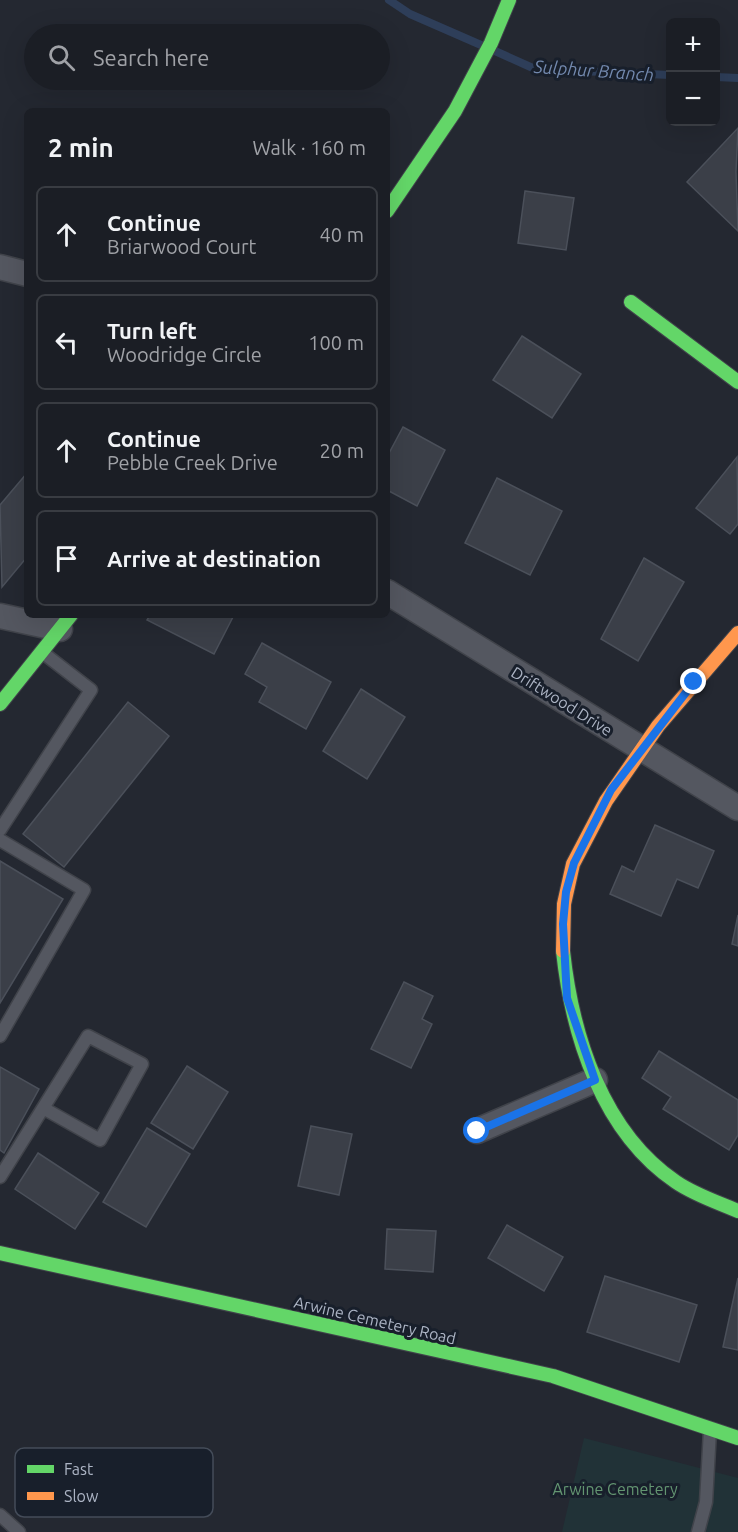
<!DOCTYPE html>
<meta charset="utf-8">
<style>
body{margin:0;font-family:Ubuntu,sans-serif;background:#24272d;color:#f1f3f6}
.controls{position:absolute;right:18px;top:18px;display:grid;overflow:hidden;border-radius:9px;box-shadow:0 6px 24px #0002}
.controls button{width:54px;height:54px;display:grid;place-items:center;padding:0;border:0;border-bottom:2px solid #393c42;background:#1b1e25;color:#f1f3f6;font:30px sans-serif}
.stop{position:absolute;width:18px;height:18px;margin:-14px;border:4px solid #1a73e8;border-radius:50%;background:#fff}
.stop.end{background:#1a73e8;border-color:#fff;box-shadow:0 2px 6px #0008}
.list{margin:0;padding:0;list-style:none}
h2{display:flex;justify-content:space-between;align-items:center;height:78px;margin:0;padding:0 24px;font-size:26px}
h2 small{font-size:20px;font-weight:400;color:#a0a2a7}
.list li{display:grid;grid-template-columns:39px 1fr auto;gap:18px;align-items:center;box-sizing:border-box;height:96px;margin:0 12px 12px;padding:0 12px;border:2px solid #393c42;border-radius:9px}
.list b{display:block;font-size:22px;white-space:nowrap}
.list p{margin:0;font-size:20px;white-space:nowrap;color:#a0a2a7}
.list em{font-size:20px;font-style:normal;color:#a0a2a7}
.icon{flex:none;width:33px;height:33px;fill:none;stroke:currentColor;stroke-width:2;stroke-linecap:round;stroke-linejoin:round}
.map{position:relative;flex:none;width:738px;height:1532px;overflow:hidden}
.search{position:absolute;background:#1b1e25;box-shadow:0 6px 24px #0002;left:24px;top:24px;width:366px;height:66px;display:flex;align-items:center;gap:15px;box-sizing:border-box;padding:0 21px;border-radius:33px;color:#a0a2a7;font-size:22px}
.panel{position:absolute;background:#1b1e25;box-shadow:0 6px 24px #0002;left:24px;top:108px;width:366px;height:510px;border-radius:9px}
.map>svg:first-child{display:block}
.green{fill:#213237}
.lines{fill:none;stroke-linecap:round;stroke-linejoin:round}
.stream{stroke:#2e3e59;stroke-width:8}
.building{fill:#3b3f48;stroke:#4b505a;stroke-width:1.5}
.lane-casing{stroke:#40434a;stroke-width:15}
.street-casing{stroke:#40434a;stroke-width:27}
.fast-casing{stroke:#40434a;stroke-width:16}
.slow-casing{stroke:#40434a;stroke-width:16}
.lane{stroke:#545760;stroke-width:12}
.street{stroke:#545760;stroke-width:24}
.fast{stroke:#63d668;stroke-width:14}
.slow{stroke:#ff974d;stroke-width:14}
.route{stroke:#1a73e8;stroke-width:8}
.labels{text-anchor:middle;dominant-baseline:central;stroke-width:6;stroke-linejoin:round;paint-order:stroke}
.street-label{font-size:16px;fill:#acb4c4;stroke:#181f2b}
.park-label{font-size:16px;fill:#639571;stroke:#181f2b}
.water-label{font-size:18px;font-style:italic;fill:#7389ae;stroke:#181f2b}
.key{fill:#181f2b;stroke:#444c59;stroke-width:1.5}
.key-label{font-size:16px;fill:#acb4c4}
</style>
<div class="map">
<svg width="738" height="1532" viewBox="0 0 738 1532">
<rect width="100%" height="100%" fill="#242831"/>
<path class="green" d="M 584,1438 L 738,1478 L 738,1532 L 562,1532 Z"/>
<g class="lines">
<g class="stream">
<path d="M 389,0 L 410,14 L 481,45"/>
<path d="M 495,51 L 535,69 L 670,75"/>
<path d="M 716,77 L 738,78"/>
</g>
</g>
<g class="building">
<path d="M 738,128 L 736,172 L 738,231 L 687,182 Z"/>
<path d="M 525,191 L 574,198 L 566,250 L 518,243 Z"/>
<path d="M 522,336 L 581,374 L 552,418 L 493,380 Z"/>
<path d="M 403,427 L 445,450 L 417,506 L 387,490 L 387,457 Z"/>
<path d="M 737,457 L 738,524 L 730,534 L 696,508 Z"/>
<path d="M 27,473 L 27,557 L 2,587 L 0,505 Z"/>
<path d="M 497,478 L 562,511 L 530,575 L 465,543 Z"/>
<path d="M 644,558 L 684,582 L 638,661 L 601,639 Z"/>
<path d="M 150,615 L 234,615 L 214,654 L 147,620 Z"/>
<path d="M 262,643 L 331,682 L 306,729 L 259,702 L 267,687 L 245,674 Z"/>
<path d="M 361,689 L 405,717 L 367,779 L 323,751 Z"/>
<path d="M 128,702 L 169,736 L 64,867 L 23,834 Z"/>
<path d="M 655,825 L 714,851 L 698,888 L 677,879 L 661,916 L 610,894 L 622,866 L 634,872 Z"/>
<path d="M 0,861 L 63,899 L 0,1003 Z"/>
<path d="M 738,915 L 738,946 L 732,944 Z"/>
<path d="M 404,982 L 433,996 L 422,1019 L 432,1024 L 411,1068 L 371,1049 Z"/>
<path d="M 659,1051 L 738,1100 L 738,1135 L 729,1150 L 663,1109 L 671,1097 L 642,1078 Z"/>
<path d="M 187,1066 L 228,1092 L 193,1149 L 151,1123 Z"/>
<path d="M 0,1067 L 39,1089 L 4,1153 L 0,1150 Z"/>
<path d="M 311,1126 L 352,1134 L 339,1195 L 298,1186 Z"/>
<path d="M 147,1128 L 190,1154 L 146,1227 L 103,1202 Z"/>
<path d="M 38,1153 L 99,1193 L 75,1229 L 15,1189 Z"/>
<path d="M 507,1225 L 563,1257 L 544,1291 L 488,1258 Z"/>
<path d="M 387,1229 L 436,1231 L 433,1272 L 385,1269 Z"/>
<path d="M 605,1276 L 697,1305 L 679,1362 L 587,1332 Z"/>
<path d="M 738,1278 L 738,1350 L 723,1347 Z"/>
</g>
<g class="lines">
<defs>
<g id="lane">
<path d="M 0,830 L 91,690 L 42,652"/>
<path d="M 0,840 L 84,890 L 0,1036"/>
<path d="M 0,1177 L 88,1036 L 142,1064 L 100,1140 L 43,1108"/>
<path d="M 0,1515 L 19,1532"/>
<path d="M 698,1532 L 706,1502 L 710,1430"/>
</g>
<g id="street">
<path d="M 0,267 L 27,274"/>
<path d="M 387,592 L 738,808"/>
<path d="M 0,616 L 60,629"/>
<path d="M 477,1131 L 595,1080"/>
</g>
<g id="fast">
<path d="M 387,211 L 455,111 L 491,43 L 509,0"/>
<path d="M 631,302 L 738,382"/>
<path d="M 0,704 L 71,615"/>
<path d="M 563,951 C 572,1035 602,1132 676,1182 C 695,1195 717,1202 738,1211"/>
<path d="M 0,1253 L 553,1376 L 738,1438"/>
</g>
<path id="slow" d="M 563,951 L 564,904 L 573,864 L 606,801 L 658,726 L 738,633"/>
</defs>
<use href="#lane" class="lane-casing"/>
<use href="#street" class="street-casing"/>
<use href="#fast" class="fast-casing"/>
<use href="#slow" class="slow-casing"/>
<use href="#lane" class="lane"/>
<use href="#street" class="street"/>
<use href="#fast" class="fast"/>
<use href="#slow" class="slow"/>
</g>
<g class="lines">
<path class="route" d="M 477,1131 L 595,1080 L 567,998 L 563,924 L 566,892 L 574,863 L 611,790 L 694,682"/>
</g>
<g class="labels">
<g class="street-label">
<text transform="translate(562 701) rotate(32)">Driftwood Drive</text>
<text transform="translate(375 1320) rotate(13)">Arwine Cemetery Road</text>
</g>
<g class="park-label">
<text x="615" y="1489">Arwine Cemetery</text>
</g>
<g class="water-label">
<text transform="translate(594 70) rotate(4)">Sulphur Branch</text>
</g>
</g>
<rect x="15" y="1448" width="198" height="69" rx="9" class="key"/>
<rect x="27" y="1465" width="27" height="8" fill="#63d668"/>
<rect x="27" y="1492" width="27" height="8" fill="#ff974d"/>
<g class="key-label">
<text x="64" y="1475">Fast</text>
<text x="64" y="1502">Slow</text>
</g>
</svg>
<div class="controls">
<button>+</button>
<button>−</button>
</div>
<div class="stop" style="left:477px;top:1131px"></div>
<div class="stop end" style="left:694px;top:682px"></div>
<div class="search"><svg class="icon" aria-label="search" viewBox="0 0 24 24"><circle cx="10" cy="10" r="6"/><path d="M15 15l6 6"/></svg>Search here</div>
<section class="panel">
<h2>2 min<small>Walk · 160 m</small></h2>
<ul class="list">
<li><svg class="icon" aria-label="ahead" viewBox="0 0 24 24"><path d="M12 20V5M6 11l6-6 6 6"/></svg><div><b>Continue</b><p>Briarwood Court</p></div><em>40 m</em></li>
<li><svg class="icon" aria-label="left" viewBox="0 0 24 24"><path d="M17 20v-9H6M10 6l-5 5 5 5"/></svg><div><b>Turn left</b><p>Woodridge Circle</p></div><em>100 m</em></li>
<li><svg class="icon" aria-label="ahead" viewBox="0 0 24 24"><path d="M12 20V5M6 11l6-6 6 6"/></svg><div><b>Continue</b><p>Pebble Creek Drive</p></div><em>20 m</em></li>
<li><svg class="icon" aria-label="arrive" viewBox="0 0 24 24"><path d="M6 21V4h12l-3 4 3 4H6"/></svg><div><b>Arrive at destination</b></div></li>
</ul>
</section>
</div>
